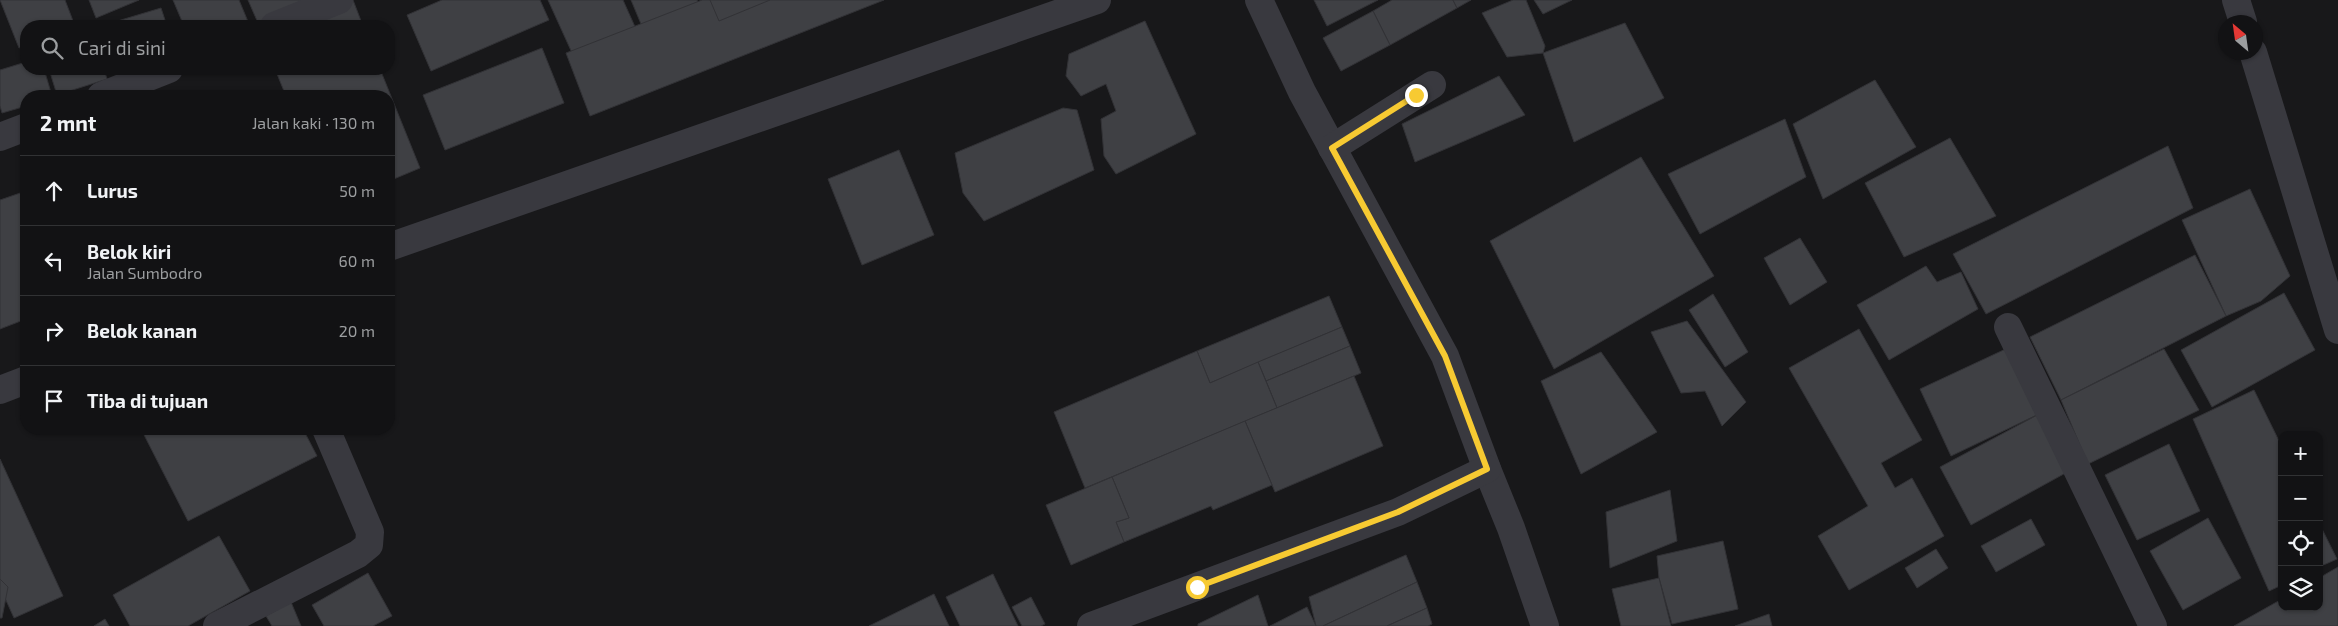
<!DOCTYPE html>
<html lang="id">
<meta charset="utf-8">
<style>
body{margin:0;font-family:"Exo 2",sans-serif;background:#1f2022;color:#f1f3f6}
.controls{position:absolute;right:15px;bottom:15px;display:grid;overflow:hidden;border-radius:10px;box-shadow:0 1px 4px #0004}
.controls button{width:45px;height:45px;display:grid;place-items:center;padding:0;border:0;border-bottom:1px solid #313234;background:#121214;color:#f1f3f6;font:25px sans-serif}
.compass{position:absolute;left:2218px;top:15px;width:45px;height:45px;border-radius:50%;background:#121214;box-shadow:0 1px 4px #0004;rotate:331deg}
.stop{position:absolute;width:15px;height:15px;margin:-11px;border:4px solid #f7ca32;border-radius:50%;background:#fff}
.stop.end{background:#f7ca32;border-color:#fff;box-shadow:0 1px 5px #0008}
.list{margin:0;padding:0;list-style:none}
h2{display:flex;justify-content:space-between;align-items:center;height:65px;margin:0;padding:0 20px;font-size:21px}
h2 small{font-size:16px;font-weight:400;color:#9c9ea0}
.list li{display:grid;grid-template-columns:32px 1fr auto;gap:15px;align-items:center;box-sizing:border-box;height:70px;padding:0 20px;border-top:1px solid #313234}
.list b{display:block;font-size:19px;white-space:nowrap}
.list p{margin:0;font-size:16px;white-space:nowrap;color:#9c9ea0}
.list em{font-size:16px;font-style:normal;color:#9c9ea0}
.icon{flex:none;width:28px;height:28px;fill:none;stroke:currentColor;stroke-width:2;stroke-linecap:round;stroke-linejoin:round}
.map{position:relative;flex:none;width:2338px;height:626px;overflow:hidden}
.search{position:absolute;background:#121214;box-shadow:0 1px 4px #0004;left:20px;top:20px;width:375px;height:55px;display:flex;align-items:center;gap:12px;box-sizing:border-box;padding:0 18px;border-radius:20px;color:#9c9ea0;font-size:19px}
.panel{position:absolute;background:#121214;box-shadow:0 1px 4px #0004;left:20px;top:90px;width:375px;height:345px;border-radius:20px}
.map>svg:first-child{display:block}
.building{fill:#3f4044;stroke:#323236}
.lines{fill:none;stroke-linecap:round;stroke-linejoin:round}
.minor{stroke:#39393f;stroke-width:28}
.route{stroke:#f7ca32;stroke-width:6}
</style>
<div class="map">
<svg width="2338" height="626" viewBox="0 0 2338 626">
<rect width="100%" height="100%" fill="#18181a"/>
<g class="building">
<path d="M 0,0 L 65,0 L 75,26 L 26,26 L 26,45 L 19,48 Z"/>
<path d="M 89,0 L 139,0 L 96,18 Z"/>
<path d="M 173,0 L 239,0 L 249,24 L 243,26 L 184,26 Z"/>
<path d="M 248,0 L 314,0 L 314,1 L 258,23 Z"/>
<path d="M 325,0 L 353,0 L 363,26 L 259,26 Z"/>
<path d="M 442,0 L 540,0 L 549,20 L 431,71 L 407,15 Z"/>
<path d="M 548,0 L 623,0 L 649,58 L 587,86 Z"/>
<path d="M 631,0 L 697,0 L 707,25 L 651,48 Z"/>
<path d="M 702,0 L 884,0 L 590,116 L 566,53 Z"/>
<path d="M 710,0 L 770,0 L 719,21 Z"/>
<path d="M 1314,0 L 1378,0 L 1327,26 Z"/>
<path d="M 1392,0 L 1453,0 L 1457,8 L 1390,45 L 1373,11 Z"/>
<path d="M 1453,0 L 1471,0 L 1457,8 Z"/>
<path d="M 1513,0 L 1526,0 L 1545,46 L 1543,53 L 1507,57 L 1482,13 Z"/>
<path d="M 1534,0 L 1572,0 L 1543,14 Z"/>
<path d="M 161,8 L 167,26 L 112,26 L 111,23 Z"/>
<path d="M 1373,11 L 1390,45 L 1341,71 L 1323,38 Z"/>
<path d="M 1145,21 L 1196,134 L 1116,174 L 1104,156 L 1101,119 L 1116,111 L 1106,84 L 1081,96 L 1066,76 L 1069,54 Z"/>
<path d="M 1625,23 L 1664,98 L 1574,142 L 1543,53 Z"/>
<path d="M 542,48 L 564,103 L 445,150 L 423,95 Z"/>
<path d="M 26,62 L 26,69 L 44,69 L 52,96 L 26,96 L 26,106 L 2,113 L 0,106 L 0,70 Z"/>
<path d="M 49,69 L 104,69 L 107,79 L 57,95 Z"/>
<path d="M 275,69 L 380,69 L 420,168 L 389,181 L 389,96 L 286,96 Z"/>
<path d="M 1499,76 L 1525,115 L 1415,162 L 1402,124 Z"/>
<path d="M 1875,80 L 1916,147 L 1823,199 L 1793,124 Z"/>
<path d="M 1063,108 L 1077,110 L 1094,170 L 984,221 L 963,193 L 955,153 Z"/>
<path d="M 1785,119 L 1806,177 L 1700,234 L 1668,174 Z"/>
<path d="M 1950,138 L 1996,216 L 1904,257 L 1865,183 Z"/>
<path d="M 2168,146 L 2193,208 L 1986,314 L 1953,254 Z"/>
<path d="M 899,150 L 934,235 L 862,265 L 828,179 Z"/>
<path d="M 1641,157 L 1714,276 L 1554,369 L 1490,241 Z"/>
<path d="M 2250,189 L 2290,276 L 2261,301 L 2226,316 L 2182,220 Z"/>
<path d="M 26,191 L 26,319 L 0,329 L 0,200 Z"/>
<path d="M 1800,238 L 1827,282 L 1790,305 L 1764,258 Z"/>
<path d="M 2195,255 L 2226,316 L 2061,400 L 2030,337 Z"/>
<path d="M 1926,266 L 1937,282 L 1961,272 L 1978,309 L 1889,360 L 1857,305 Z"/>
<path d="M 2284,293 L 2315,350 L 2212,407 L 2181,350 Z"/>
<path d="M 1713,294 L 1748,352 L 1725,367 L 1689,310 Z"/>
<path d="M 1329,296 L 1342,327 L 1210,383 L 1197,351 Z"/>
<path d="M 1687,321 L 1746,402 L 1722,426 L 1705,391 L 1681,393 L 1651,332 Z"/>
<path d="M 1342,327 L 1350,346 L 1266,381 L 1258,362 Z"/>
<path d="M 1859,329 L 1922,440 L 1881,463 L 1895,488 L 1912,478 L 1944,536 L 1849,590 L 1818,536 L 1868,506 L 1789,368 Z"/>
<path d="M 1350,346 L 1361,373 L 1277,408 L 1266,381 Z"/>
<path d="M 2010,347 L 2041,413 L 1951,456 L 1920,389 Z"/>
<path d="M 2164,349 L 2199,410 L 2088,464 L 2061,400 Z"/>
<path d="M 1197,351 L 1210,383 L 1258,362 L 1277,408 L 1085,488 L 1054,412 Z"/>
<path d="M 1601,352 L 1657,432 L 1581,474 L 1541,381 Z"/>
<path d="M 1354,376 L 1383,446 L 1275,492 L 1245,421 Z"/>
<path d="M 2254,390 L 2282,447 L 2282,585 L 2269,591 L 2193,419 Z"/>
<path d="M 2041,413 L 2071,470 L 1971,525 L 1940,467 Z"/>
<path d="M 1245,421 L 1272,485 L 1213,510 L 1211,506 L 1124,542 L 1116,522 L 1129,518 L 1112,477 Z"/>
<path d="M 141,429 L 303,429 L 317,456 L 188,521 Z"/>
<path d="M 2169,444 L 2200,511 L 2137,540 L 2105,475 Z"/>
<path d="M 0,459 L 63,596 L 14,618 L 0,587 Z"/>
<path d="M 1112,477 L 1129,518 L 1116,522 L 1124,542 L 1071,565 L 1046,505 Z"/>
<path d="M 1670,490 L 1677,541 L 1610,568 L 1606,512 Z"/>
<path d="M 2208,518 L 2241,578 L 2183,610 L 2150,551 Z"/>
<path d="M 2031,519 L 2045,545 L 1996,572 L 1981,546 Z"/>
<path d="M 2319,523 L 2337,559 L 2319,567 Z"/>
<path d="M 219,536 L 250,591 L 188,626 L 130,626 L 113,595 Z"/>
<path d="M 1723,541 L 1738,609 L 1672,624 L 1659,578 L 1657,556 Z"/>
<path d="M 1936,549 L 1948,568 L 1917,588 L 1905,568 Z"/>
<path d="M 1406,555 L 1417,582 L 1323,626 L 1316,626 L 1309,597 Z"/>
<path d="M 2338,567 L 2338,626 L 2234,626 L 2282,599 L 2282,607 L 2319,607 L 2319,578 Z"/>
<path d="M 368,573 L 392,616 L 373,626 L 324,626 L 312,605 Z"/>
<path d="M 993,574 L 1018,626 L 960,626 L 946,597 Z"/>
<path d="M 1659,578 L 1671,626 L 1621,626 L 1612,589 Z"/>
<path d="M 0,579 L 8,587 L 2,618 L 0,618 Z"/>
<path d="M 1417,582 L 1427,608 L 1387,626 L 1323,626 Z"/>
<path d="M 934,594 L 949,626 L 869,626 Z"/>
<path d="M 1258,595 L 1268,626 L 1198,626 L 1198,624 Z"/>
<path d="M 1031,597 L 1045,624 L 1041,626 L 1022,626 L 1012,607 Z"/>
<path d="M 291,602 L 301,626 L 272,626 L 266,616 Z"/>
<path d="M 1307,607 L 1316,626 L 1270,626 Z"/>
<path d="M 1427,608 L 1432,624 L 1428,626 L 1387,626 Z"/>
<path d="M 1769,614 L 1772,626 L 1735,626 Z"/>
<path d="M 105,619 L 109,626 L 94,626 Z"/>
</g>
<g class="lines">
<g class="minor">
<path d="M 1259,0 L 1302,92 L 1445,356 L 1487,469 L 1511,528 L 1545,626"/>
<path d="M 2236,0 L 2243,22"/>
<path d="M 274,26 L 339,0"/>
<path d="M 2253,52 L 2338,330"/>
<path d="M 101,96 L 169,69"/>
<path d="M 0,137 L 26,127"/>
<path d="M 1332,148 L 1432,85"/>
<path d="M 389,247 L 1097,0"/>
<path d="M 2008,327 L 2153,626"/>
<path d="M 0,390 L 26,380"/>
<path d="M 217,626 L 358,554 L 369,545 L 370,532 L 326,429"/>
<path d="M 1091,626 L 1398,512 L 1487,469"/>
</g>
</g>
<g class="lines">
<path class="route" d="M 1197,587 L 1398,512 L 1487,469 L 1445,356 L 1332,148 L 1416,95"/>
</g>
</svg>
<div class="controls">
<button>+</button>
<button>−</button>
<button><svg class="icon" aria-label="locate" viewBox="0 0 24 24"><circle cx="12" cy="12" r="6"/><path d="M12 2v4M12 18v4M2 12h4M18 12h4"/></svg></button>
<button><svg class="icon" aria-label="layers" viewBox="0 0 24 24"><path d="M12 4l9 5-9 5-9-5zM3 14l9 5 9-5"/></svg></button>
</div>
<svg class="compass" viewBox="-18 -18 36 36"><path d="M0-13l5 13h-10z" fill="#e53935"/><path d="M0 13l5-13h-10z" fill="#9c9ea0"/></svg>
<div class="stop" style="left:1197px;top:587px"></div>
<div class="stop end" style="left:1416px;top:95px"></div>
<div class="search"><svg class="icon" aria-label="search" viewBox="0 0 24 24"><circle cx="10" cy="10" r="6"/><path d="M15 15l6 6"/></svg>Cari di sini</div>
<section class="panel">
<h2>2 mnt<small>Jalan kaki · 130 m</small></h2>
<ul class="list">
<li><svg class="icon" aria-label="ahead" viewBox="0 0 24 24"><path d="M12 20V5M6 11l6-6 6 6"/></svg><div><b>Lurus</b></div><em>50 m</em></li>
<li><svg class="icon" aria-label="left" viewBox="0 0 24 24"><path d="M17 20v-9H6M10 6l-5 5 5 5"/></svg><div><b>Belok kiri</b><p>Jalan Sumbodro</p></div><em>60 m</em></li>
<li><svg class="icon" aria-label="right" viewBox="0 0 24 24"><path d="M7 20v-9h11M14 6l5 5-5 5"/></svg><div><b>Belok kanan</b></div><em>20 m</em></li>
<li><svg class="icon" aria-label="arrive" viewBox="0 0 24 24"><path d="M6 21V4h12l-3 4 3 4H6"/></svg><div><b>Tiba di tujuan</b></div></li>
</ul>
</section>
</div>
